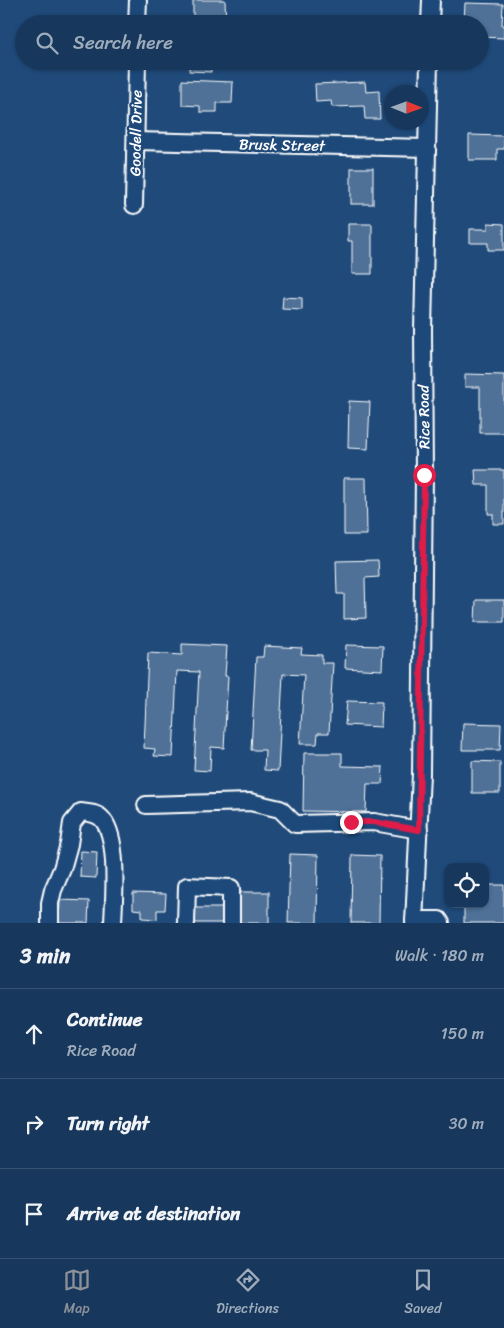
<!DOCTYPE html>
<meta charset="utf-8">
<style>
body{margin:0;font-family:Sriracha,sans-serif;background:#203f62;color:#f1f3f6}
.controls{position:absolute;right:15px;bottom:15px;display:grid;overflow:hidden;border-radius:10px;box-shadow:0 1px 4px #0004}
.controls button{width:45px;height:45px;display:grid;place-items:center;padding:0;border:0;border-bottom:1px solid #365272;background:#17385c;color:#f1f3f6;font:25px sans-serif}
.compass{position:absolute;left:384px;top:85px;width:45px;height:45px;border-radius:50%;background:#17385c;box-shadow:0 1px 4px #0004;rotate:91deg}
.stop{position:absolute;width:15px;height:15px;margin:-11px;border:4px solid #e11d48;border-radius:50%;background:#fff}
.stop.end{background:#e11d48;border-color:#fff;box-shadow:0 1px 5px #0008}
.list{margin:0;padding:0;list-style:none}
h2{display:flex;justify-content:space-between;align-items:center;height:65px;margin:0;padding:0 20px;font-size:21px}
h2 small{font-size:16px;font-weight:400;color:#9eacbb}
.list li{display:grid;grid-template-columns:32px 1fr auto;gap:15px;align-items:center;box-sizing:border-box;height:90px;padding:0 20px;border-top:1px solid #365272}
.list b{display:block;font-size:19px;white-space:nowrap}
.list p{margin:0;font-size:16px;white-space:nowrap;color:#9eacbb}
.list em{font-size:16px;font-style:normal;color:#9eacbb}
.icon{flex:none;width:28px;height:28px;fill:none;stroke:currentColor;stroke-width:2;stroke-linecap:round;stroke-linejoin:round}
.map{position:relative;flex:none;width:504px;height:923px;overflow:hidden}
.search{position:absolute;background:#17385c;box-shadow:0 1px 4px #0004;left:15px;right:15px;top:15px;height:55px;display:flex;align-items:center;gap:12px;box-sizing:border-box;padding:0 18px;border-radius:28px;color:#9eacbb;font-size:19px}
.sheet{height:335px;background:#17385c}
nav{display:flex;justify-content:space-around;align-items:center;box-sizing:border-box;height:70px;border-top:1px solid #365272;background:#17385c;font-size:14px;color:#9eacbb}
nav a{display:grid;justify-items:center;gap:2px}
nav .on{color:#8c9099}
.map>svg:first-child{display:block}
.building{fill:#507197;stroke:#fff}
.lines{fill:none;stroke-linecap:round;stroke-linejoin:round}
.minor-casing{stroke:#fff;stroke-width:20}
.minor{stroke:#1f4a7a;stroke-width:16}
.route{stroke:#e11d48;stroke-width:6}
.labels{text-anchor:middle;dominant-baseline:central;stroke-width:4.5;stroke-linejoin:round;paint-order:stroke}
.street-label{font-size:15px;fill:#fff;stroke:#1f4a7a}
</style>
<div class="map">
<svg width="504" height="923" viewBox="0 0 504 923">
<rect width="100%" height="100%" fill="#1f4a7a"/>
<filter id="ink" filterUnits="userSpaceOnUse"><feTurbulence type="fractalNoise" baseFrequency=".02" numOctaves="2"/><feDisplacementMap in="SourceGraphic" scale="10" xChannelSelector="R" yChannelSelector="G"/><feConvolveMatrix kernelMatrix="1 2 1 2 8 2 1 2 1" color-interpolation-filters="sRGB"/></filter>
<g filter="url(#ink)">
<g class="building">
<path d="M 193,0 L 225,0 L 226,24 L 193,24 Z"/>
<path d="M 465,3 L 503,4 L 502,25 L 504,25 L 504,38 L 480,37 L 480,24 L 469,24 L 469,22 L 464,21 Z"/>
<path d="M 190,61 L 211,61 L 211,72 L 189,71 Z"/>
<rect x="350" y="61" width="30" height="5"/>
<path d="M 182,80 L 233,82 L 232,103 L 217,103 L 217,112 L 200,112 L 200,106 L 182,105 Z"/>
<path d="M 365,82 L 366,92 L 379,91 L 380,119 L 365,119 L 364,106 L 332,107 L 331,101 L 316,102 L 315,84 Z"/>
<path d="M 469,135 L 504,136 L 504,149 L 497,149 L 497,160 L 469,160 Z"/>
<rect x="351" y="168" width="22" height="36"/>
<path d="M 488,223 L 504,224 L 504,250 L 488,250 L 488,243 L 470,243 L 470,229 L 488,229 Z"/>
<path d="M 348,224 L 372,224 L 372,274 L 352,274 L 352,241 L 348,241 Z"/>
<path d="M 283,297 L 302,298 L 302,310 L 282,309 Z"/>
<path d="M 465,374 L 504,375 L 504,433 L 480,433 L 480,387 L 465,387 Z"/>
<path d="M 349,401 L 370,402 L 368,449 L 348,448 Z"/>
<path d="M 475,470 L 504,470 L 504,524 L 493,524 L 493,514 L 488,514 L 488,485 L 476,485 Z"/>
<path d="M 344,478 L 366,478 L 367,535 L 344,535 Z"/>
<path d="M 378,560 L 379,577 L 365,578 L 366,618 L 344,619 L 344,594 L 337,594 L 336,561 Z"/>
<path d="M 476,600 L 504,600 L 504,622 L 475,622 Z"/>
<path d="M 182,644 L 227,646 L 225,676 L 228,676 L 224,748 L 211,747 L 210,771 L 194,770 L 199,672 L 177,671 L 173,757 L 154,756 L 155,749 L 144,748 L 148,653 L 182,655 Z"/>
<path d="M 346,645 L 383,646 L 382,670 L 345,668 Z"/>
<path d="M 264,646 L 302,648 L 301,654 L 322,655 L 322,663 L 333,663 L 329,733 L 318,733 L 317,744 L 300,744 L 304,675 L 283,674 L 278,771 L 264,770 L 265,750 L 251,750 L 256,657 L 263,657 Z"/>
<path d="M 347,701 L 382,702 L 381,727 L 345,725 Z"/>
<path d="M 463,723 L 501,724 L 500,750 L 462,750 Z"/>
<path d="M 304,753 L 342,753 L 342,766 L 383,767 L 382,784 L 367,784 L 366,812 L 303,811 Z"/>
<path d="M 472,761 L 500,762 L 500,793 L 472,793 Z"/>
<path d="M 81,851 L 97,852 L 96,878 L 80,877 Z"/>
<path d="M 290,854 L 318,855 L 317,923 L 288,923 Z"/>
<path d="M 352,855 L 380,856 L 379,923 L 351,923 Z"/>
<path d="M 485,885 L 504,885 L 504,923 L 464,923 L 464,904 L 485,904 Z"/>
<rect x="237" y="892" width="32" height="31"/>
<path d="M 133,893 L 166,894 L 165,910 L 157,910 L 157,919 L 142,918 L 142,910 L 133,909 Z"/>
<path d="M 60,900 L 89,901 L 88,923 L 59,923 Z"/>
<path d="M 189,908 L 229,908 L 228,923 L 189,923 Z"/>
</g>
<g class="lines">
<defs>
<g id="minor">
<path d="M 137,24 L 138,0"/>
<path d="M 430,24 L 431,0"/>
<path d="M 136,141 L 427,148"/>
<path d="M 134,205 L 137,61"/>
<path d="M 146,805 L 250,802 L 280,809 L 295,824 L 374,822 L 419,830"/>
<path d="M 414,920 L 439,920 L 441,923"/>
<path d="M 50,923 L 50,903 L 53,890 L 62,869 L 69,844 L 72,823 L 81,812 C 89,813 98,813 103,820 C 119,840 114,897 113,923"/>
<path d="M 186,923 L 187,886 L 231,888 L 231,923"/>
<path d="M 414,923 L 421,774 L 424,475 L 423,330 L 429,61"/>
</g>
</defs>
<use href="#minor" class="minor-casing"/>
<use href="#minor" class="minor"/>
</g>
</g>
<g class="lines" filter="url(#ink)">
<path class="route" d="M 351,822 L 374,822 L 419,830 L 424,475"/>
</g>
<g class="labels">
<g class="street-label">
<text transform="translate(136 133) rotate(-89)">Goodell Drive</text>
<text transform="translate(282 145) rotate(1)">Brusk Street</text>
<text transform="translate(424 417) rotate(-91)">Rice Road</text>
</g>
</g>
</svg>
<div class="controls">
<button><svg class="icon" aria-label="locate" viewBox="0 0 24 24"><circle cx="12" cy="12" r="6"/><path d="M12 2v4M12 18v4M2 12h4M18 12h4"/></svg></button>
</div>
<svg class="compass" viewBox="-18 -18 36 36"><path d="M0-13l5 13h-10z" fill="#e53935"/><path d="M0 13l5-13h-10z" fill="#9eacbb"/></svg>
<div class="stop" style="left:424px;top:475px"></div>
<div class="stop end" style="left:351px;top:822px"></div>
<div class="search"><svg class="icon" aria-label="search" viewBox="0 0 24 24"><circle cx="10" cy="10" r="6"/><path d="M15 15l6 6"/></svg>Search here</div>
</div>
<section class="sheet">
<h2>3 min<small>Walk · 180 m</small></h2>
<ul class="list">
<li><svg class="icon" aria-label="ahead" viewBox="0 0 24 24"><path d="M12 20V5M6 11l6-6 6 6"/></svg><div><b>Continue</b><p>Rice Road</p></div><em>150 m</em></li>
<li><svg class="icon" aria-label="right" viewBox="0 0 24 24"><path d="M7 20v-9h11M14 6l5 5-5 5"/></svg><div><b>Turn right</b></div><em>30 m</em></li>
<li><svg class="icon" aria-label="arrive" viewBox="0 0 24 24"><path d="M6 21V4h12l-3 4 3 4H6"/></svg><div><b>Arrive at destination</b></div></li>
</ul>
</section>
<nav>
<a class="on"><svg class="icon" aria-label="map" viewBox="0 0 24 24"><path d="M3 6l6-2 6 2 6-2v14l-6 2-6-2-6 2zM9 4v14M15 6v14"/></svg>Map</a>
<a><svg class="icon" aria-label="directions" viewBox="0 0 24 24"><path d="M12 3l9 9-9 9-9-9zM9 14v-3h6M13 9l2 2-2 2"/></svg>Directions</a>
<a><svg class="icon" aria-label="saved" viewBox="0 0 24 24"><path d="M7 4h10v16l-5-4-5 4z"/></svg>Saved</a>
</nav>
